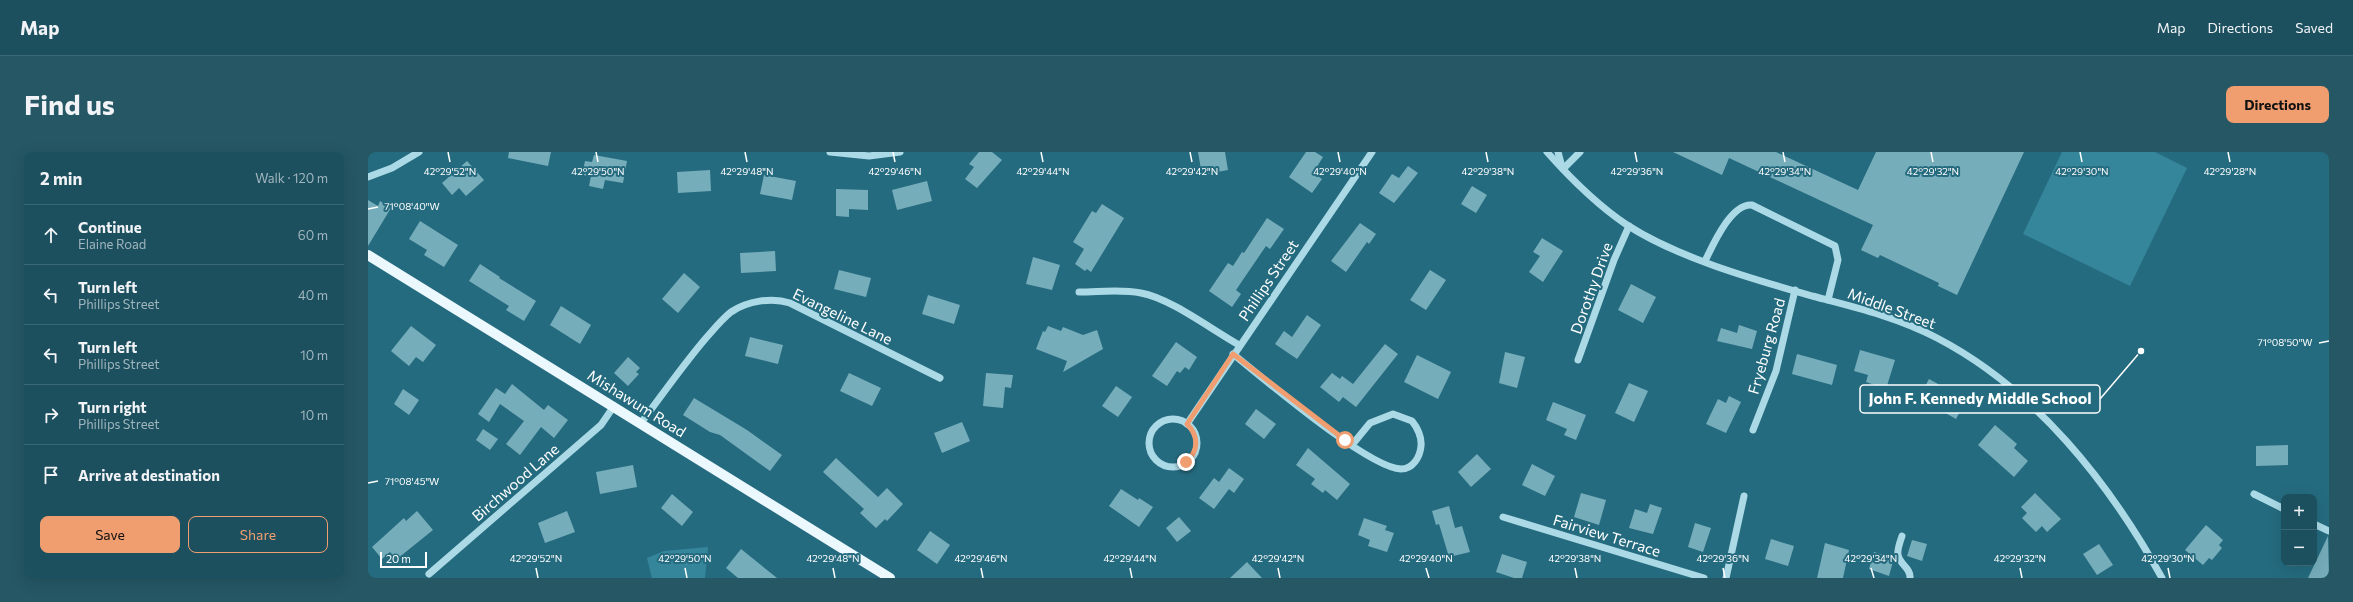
<!DOCTYPE html>
<meta charset="utf-8">
<style>
body{margin:0;font-family:Commissioner,sans-serif;background:#255765;color:#f1f3f6}
.controls{position:absolute;right:12px;bottom:12px;display:grid;overflow:hidden;border-radius:8px;box-shadow:0 4px 16px #0002}
.controls button{width:36px;height:36px;display:grid;place-items:center;padding:0;border:0;border-bottom:1px solid #3a6774;background:#1c505f;color:#f1f3f6;font:20px sans-serif}
.scale{position:absolute;left:12px;bottom:10px;width:47px;box-sizing:border-box;padding-left:4px;border:2px solid #fff;border-top:0;font-size:11px;line-height:14px;white-space:nowrap;color:#fff;-webkit-text-stroke:3px #256b7f;paint-order:stroke}
.stop{position:absolute;width:12px;height:12px;margin:-9px;border:3px solid #f09d6f;border-radius:50%;background:#fff}
.stop.end{background:#f09d6f;border-color:#fff;box-shadow:0 1px 4px #0008}
.list{margin:0;padding:0;list-style:none}
h2{display:flex;justify-content:space-between;align-items:center;height:52px;margin:0;padding:0 16px;font-size:17px}
h2 small{font-size:13px;font-weight:400;color:#a0b5bd}
.list li{display:grid;grid-template-columns:26px 1fr auto;gap:12px;align-items:center;box-sizing:border-box;height:60px;padding:0 16px;border-top:1px solid #3a6774}
.list b{display:block;font-size:15px;white-space:nowrap}
.list p{margin:0;font-size:13px;white-space:nowrap;color:#a0b5bd}
.list em{font-size:13px;font-style:normal;color:#a0b5bd}
.actions{display:flex;gap:8px;padding:12px 16px}
.actions a{flex:1;padding:9px 0;border:1px solid #f09d6f;border-radius:8px;text-align:center;font-size:14px;color:#f09d6f}
.actions .main{background:#f09d6f;color:#111}
.icon{flex:none;width:22px;height:22px;fill:none;stroke:currentColor;stroke-width:2;stroke-linecap:round;stroke-linejoin:round}
.map{position:relative;flex:none;width:1961px;height:426px;overflow:hidden;border-radius:8px}
header{display:flex;align-items:center;gap:24px;box-sizing:border-box;height:56px;padding:0 20px;background:#1c505f;border-bottom:1px solid #3a6774}
header strong{font-size:19px}
nav{display:flex;gap:22px;margin-inline-start:auto;font-size:14px}
.intro{display:flex;align-items:center;justify-content:space-between;box-sizing:border-box;height:96px;padding:0 24px}
h1{margin:0;font-size:28px}
.button{padding:10px 18px;border-radius:8px;background:#f09d6f;color:#111;font-size:14px;font-weight:700}
main{display:flex;gap:24px;padding:0 24px}
aside{flex:1;background:#1c505f;border-radius:8px;box-shadow:0 4px 16px #0002}
.map>svg:first-child{display:block}
.green{fill:#35869a}
.building{fill:#76adbb}
.lines{fill:none;stroke-linecap:round;stroke-linejoin:round}
.minor{stroke:#abdae6;stroke-width:7}
.major{stroke:#ebf8fd;stroke-width:10}
.route{stroke:#f09d6f;stroke-width:5}
.ticks{fill:none;stroke:#fff;stroke-width:1.5}
.labels{text-anchor:middle;dominant-baseline:central;stroke-width:4;stroke-linejoin:round;paint-order:stroke}
.street-label{font-size:15px;fill:#fff;stroke:#256b7f}
.ticks-label{font-size:10px;text-anchor:middle;fill:#fff;stroke:#256b7f;stroke-width:4;stroke-linejoin:round;paint-order:stroke}
.leader{fill:none;stroke:#fff;stroke-width:1.5}
.callout-dot{fill:#fff;stroke:#256b7f;stroke-width:1.5}
.callout{fill:#256b7f;stroke:#fff;stroke-width:1.5}
.callout-label{font-size:16px;text-anchor:middle;font-weight:bold;fill:#fff}
</style>
<header>
<strong>Map</strong>
<nav><a>Map</a><a>Directions</a><a>Saved</a></nav>
</header>
<div class="intro"><h1>Find us</h1><a class="button">Directions</a></div>
<main>
<aside>
<h2>2 min<small>Walk · 120 m</small></h2>
<ul class="list">
<li><svg class="icon" aria-label="ahead" viewBox="0 0 24 24"><path d="M12 20V5M6 11l6-6 6 6"/></svg><div><b>Continue</b><p>Elaine Road</p></div><em>60 m</em></li>
<li><svg class="icon" aria-label="left" viewBox="0 0 24 24"><path d="M17 20v-9H6M10 6l-5 5 5 5"/></svg><div><b>Turn left</b><p>Phillips Street</p></div><em>40 m</em></li>
<li><svg class="icon" aria-label="left" viewBox="0 0 24 24"><path d="M17 20v-9H6M10 6l-5 5 5 5"/></svg><div><b>Turn left</b><p>Phillips Street</p></div><em>10 m</em></li>
<li><svg class="icon" aria-label="right" viewBox="0 0 24 24"><path d="M7 20v-9h11M14 6l5 5-5 5"/></svg><div><b>Turn right</b><p>Phillips Street</p></div><em>10 m</em></li>
<li><svg class="icon" aria-label="arrive" viewBox="0 0 24 24"><path d="M6 21V4h12l-3 4 3 4H6"/></svg><div><b>Arrive at destination</b></div></li>
</ul>
<div class="actions"><a class="main">Save</a><a>Share</a></div>
</aside>
<div class="map">
<svg width="1961" height="426" viewBox="0 0 1961 426">
<rect width="100%" height="100%" fill="#256b7f"/>
<g class="green">
<path d="M 1694,0 L 1787,0 L 1819,16 L 1762,134 L 1655,82 Z"/>
<path d="M 340,395 L 337,426 L 284,426 L 279,406 L 296,399 Z"/>
</g>
<g class="building">
<path d="M 141,0 L 183,0 L 180,14 L 140,6 Z"/>
<path d="M 611,0 L 624,0 L 634,8 L 609,36 L 597,27 L 606,15 L 601,12 Z"/>
<path d="M 830,0 L 857,0 L 860,18 L 834,23 Z"/>
<path d="M 938,0 L 947,0 L 955,5 L 945,21 L 954,27 L 944,41 L 921,25 Z"/>
<path d="M 1305,0 L 1408,0 L 1490,38 L 1508,0 L 1656,0 L 1589,143 L 1570,134 L 1571,131 L 1512,103 L 1510,106 L 1493,98 L 1505,73 L 1361,6 L 1354,23 Z"/>
<path d="M 226,3 L 259,9 L 255,31 L 237,28 L 235,37 L 221,34 L 223,24 L 214,23 L 217,9 L 224,10 Z"/>
<path d="M 99,9 L 116,28 L 98,44 L 91,36 L 84,43 L 74,31 Z"/>
<path d="M 1040,14 L 1050,21 L 1026,51 L 1011,41 L 1024,22 L 1031,26 Z"/>
<path d="M 342,18 L 343,39 L 310,41 L 309,20 Z"/>
<path d="M 396,23 L 428,29 L 424,48 L 392,42 Z"/>
<path d="M 559,29 L 564,49 L 529,58 L 524,38 Z"/>
<path d="M 1104,34 L 1119,43 L 1108,61 L 1093,52 Z"/>
<path d="M 468,37 L 500,38 L 500,58 L 481,57 L 481,65 L 468,64 Z"/>
<path d="M 0,48 L 10,54 L 12,49 L 23,56 L 0,94 Z"/>
<path d="M 734,52 L 756,66 L 723,120 L 719,117 L 717,119 L 707,112 L 716,97 L 705,90 L 724,59 L 728,61 Z"/>
<path d="M 899,66 L 916,77 L 902,97 L 898,94 L 868,138 L 873,142 L 864,155 L 841,139 L 860,111 L 865,114 L 874,100 L 876,101 Z"/>
<path d="M 52,69 L 90,93 L 76,115 L 56,103 L 59,98 L 41,87 Z"/>
<path d="M 992,71 L 1008,82 L 1001,92 L 999,90 L 978,120 L 963,109 Z"/>
<path d="M 1174,86 L 1195,99 L 1175,130 L 1161,120 L 1172,104 L 1165,100 Z"/>
<path d="M 407,99 L 408,119 L 373,121 L 372,101 Z"/>
<path d="M 665,105 L 692,113 L 684,138 L 658,132 Z"/>
<path d="M 112,112 L 132,125 L 131,126 L 168,149 L 156,169 L 138,158 L 141,154 L 101,129 Z"/>
<path d="M 471,118 L 503,126 L 498,145 L 466,137 Z"/>
<path d="M 1062,118 L 1078,128 L 1058,158 L 1042,148 Z"/>
<path d="M 316,121 L 332,135 L 310,161 L 294,147 Z"/>
<path d="M 1263,132 L 1288,145 L 1275,171 L 1250,158 Z"/>
<path d="M 560,143 L 592,153 L 586,172 L 554,162 Z"/>
<path d="M 193,154 L 223,173 L 212,192 L 182,173 Z"/>
<path d="M 939,163 L 953,173 L 929,207 L 907,192 L 916,179 L 924,185 Z"/>
<path d="M 1371,173 L 1389,179 L 1384,197 L 1349,189 L 1353,176 L 1369,181 Z"/>
<path d="M 43,174 L 68,193 L 55,210 L 48,205 L 41,214 L 23,199 Z"/>
<path d="M 680,174 L 693,179 L 695,175 L 715,183 L 729,178 L 735,197 L 695,220 L 699,209 L 668,197 L 675,179 L 677,180 Z"/>
<path d="M 382,185 L 415,193 L 410,212 L 377,204 Z"/>
<path d="M 808,190 L 829,205 L 821,218 L 817,215 L 812,221 L 809,219 L 799,234 L 784,224 Z"/>
<path d="M 1017,192 L 1030,202 L 988,255 L 975,245 L 971,250 L 952,235 L 964,221 L 972,227 L 974,224 L 985,232 Z"/>
<path d="M 1492,198 L 1527,208 L 1518,237 L 1498,230 L 1500,223 L 1486,219 Z"/>
<path d="M 1137,200 L 1157,205 L 1149,236 L 1131,231 Z"/>
<path d="M 1429,202 L 1469,213 L 1464,233 L 1424,222 Z"/>
<path d="M 1049,203 L 1083,220 L 1070,247 L 1036,230 Z"/>
<path d="M 260,205 L 272,216 L 268,220 L 271,222 L 260,234 L 246,221 Z"/>
<path d="M 481,221 L 513,236 L 504,254 L 472,239 Z"/>
<path d="M 618,221 L 645,223 L 643,236 L 637,235 L 635,256 L 615,254 Z"/>
<path d="M 1561,227 L 1590,243 L 1588,245 L 1597,250 L 1588,267 L 1551,246 Z"/>
<path d="M 1261,231 L 1280,239 L 1266,270 L 1247,261 Z"/>
<path d="M 144,232 L 176,258 L 180,253 L 200,268 L 186,286 L 173,275 L 152,303 L 138,292 L 156,269 L 132,252 L 121,270 L 110,262 L 128,236 L 137,242 Z"/>
<path d="M 748,234 L 764,245 L 750,265 L 734,254 Z"/>
<path d="M 35,237 L 51,248 L 41,263 L 26,252 Z"/>
<path d="M 1361,244 L 1373,250 L 1358,281 L 1338,272 L 1350,247 L 1358,251 Z"/>
<path d="M 326,246 L 379,278 L 414,303 L 402,319 L 352,283 L 342,280 L 315,263 Z"/>
<path d="M 1185,250 L 1218,263 L 1208,288 L 1196,283 L 1199,277 L 1178,268 Z"/>
<path d="M 888,257 L 908,272 L 896,287 L 877,272 Z"/>
<path d="M 594,270 L 602,289 L 574,301 L 566,281 Z"/>
<path d="M 1627,273 L 1649,292 L 1646,296 L 1660,309 L 1646,325 L 1610,293 Z"/>
<path d="M 115,277 L 130,287 L 122,298 L 108,288 Z"/>
<path d="M 1920,293 L 1920,313 L 1888,314 L 1888,294 Z"/>
<path d="M 940,296 L 982,332 L 969,348 L 957,338 L 955,341 L 943,332 L 947,327 L 928,313 Z"/>
<path d="M 1109,302 L 1123,317 L 1103,335 L 1090,320 Z"/>
<path d="M 468,306 L 510,345 L 519,336 L 535,352 L 519,369 L 517,367 L 508,376 L 492,361 L 496,357 L 455,320 Z"/>
<path d="M 1164,312 L 1187,324 L 1177,344 L 1154,333 Z"/>
<path d="M 265,313 L 269,335 L 232,342 L 228,320 Z"/>
<path d="M 861,316 L 876,327 L 866,341 L 861,337 L 846,357 L 831,346 L 846,326 L 851,330 Z"/>
<path d="M 753,337 L 770,348 L 771,346 L 785,355 L 771,375 L 741,354 Z"/>
<path d="M 1213,341 L 1238,348 L 1231,373 L 1206,365 Z"/>
<path d="M 1667,341 L 1693,367 L 1679,380 L 1674,374 L 1668,380 L 1654,366 L 1659,361 L 1653,355 Z"/>
<path d="M 304,342 L 325,360 L 314,374 L 293,356 Z"/>
<path d="M 1282,352 L 1294,356 L 1285,382 L 1261,376 L 1267,357 L 1279,361 Z"/>
<path d="M 1081,354 L 1087,376 L 1094,374 L 1102,400 L 1081,405 L 1071,372 L 1068,373 L 1064,359 Z"/>
<path d="M 49,359 L 65,378 L 29,407 L 22,400 L 14,407 L 4,395 L 36,366 L 38,369 Z"/>
<path d="M 199,359 L 207,380 L 177,391 L 170,371 Z"/>
<path d="M 811,365 L 823,379 L 809,390 L 798,376 Z"/>
<path d="M 996,366 L 1019,374 L 1017,378 L 1026,381 L 1019,400 L 1000,394 L 1002,388 L 990,383 Z"/>
<path d="M 1327,371 L 1343,376 L 1335,400 L 1320,395 Z"/>
<path d="M 1838,373 L 1855,388 L 1851,393 L 1854,396 L 1844,408 L 1841,406 L 1835,413 L 1817,398 Z"/>
<path d="M 562,379 L 582,393 L 569,412 L 549,398 Z"/>
<path d="M 1960,384 L 1961,426 L 1940,426 Z"/>
<path d="M 1403,387 L 1426,394 L 1420,414 L 1397,407 Z"/>
<path d="M 1544,388 L 1559,392 L 1554,409 L 1539,404 Z"/>
<path d="M 1457,391 L 1481,398 L 1475,426 L 1449,426 Z"/>
<path d="M 1731,392 L 1745,413 L 1729,423 L 1715,402 Z"/>
<path d="M 373,397 L 409,426 L 370,426 L 358,416 Z"/>
<path d="M 1506,400 L 1526,406 L 1521,424 L 1501,417 Z"/>
<path d="M 1134,402 L 1159,410 L 1154,426 L 1146,426 L 1128,420 Z"/>
<path d="M 879,410 L 894,426 L 862,426 Z"/>
</g>
<g class="lines">
<g class="minor">
<path d="M 462,0 L 501,4 L 532,0"/>
<path d="M 1179,0 C 1203,27 1229,53 1259,73 C 1310,106 1385,127 1444,144 C 1486,155 1529,165 1569,186 C 1667,237 1741,330 1794,426"/>
<path d="M 1190,0 L 1194,15"/>
<path d="M 1195,17 L 1212,0"/>
<path d="M 0,25 L 24,16 L 51,0"/>
<path d="M 1337,109 C 1345,93 1363,51 1384,53 L 1467,94 L 1470,108 L 1460,148"/>
<path d="M 711,140 C 731,140 753,137 773,141 C 802,146 844,178 871,193"/>
<path d="M 865,202 C 895,226 1000,316 1033,317 C 1045,317 1052,305 1053,294 C 1054,285 1049,275 1044,269 L 1025,262 L 1002,271 L 984,293"/>
<path d="M 1210,208 L 1246,108 L 1261,74"/>
<circle cx="805" cy="291" r="24"/>
<path d="M 273,271 C 294,243 315,213 338,186 C 346,177 354,167 363,160 C 379,149 404,145 422,151 L 572,226"/>
<path d="M 819,272 L 1004,0"/>
<path d="M 1385,278 L 1408,219 L 1427,138"/>
<path d="M 1886,342 L 1916,357"/>
<path d="M 1135,365 L 1336,426"/>
<path d="M 1946,372 L 1961,379"/>
<path d="M 1534,384 C 1532,390 1529,397 1530,403 C 1532,413 1543,416 1542,426"/>
<path d="M 61,422 L 233,273 L 246,254"/>
<path d="M 1358,426 L 1376,344"/>
</g>
<path class="major" d="M 0,103 L 522,426"/>
</g>
<g class="lines">
<path class="route" d="M 818,310 C 831,299 831,284 819,272 L 865,202 L 977,288"/>
</g>
<path class="ticks" d="M 80,0 L 82,10M 228,0 L 230,10M 377,0 L 379,10M 525,0 L 527,10M 673,0 L 675,10M 822,0 L 824,10M 970,0 L 972,10M 1118,0 L 1120,10M 1267,0 L 1269,10M 1415,0 L 1417,10M 1563,0 L 1565,10M 1712,0 L 1714,10M 1860,0 L 1862,10M 0,57 L 10,55M 1951,191 L 1961,189M 0,331 L 10,329M 168,416 L 170,426M 317,416 L 319,426M 465,416 L 467,426M 613,416 L 615,426M 762,416 L 764,426M 910,416 L 912,426M 1058,416 L 1061,426M 1207,416 L 1209,426M 1355,416 L 1357,426M 1503,416 L 1506,426M 1652,416 L 1654,426M 1800,416 L 1802,426"/>
<g class="labels">
<g class="street-label">
<text transform="translate(900 128) rotate(-56)">Phillips Street</text>
<text transform="translate(1223 136) rotate(-70)">Dorothy Drive</text>
<text transform="translate(1524 156) rotate(20)">Middle Street</text>
<text transform="translate(475 164) rotate(26)">Evangeline Lane</text>
<text transform="translate(1398 194) rotate(-74)">Fryeburg Road</text>
<text transform="translate(269 251) rotate(32)">Mishawum Road</text>
<text transform="translate(147 330) rotate(-41)">Birchwood Lane</text>
<text transform="translate(1239 383) rotate(17)">Fairview Terrace</text>
</g>
</g>
<g class="ticks-label">
<text x="82" y="23">42°29'52"N</text>
<text x="230" y="23">42°29'50"N</text>
<text x="379" y="23">42°29'48"N</text>
<text x="527" y="23">42°29'46"N</text>
<text x="675" y="23">42°29'44"N</text>
<text x="824" y="23">42°29'42"N</text>
<text x="972" y="23">42°29'40"N</text>
<text x="1120" y="23">42°29'38"N</text>
<text x="1269" y="23">42°29'36"N</text>
<text x="1417" y="23">42°29'34"N</text>
<text x="1565" y="23">42°29'32"N</text>
<text x="1714" y="23">42°29'30"N</text>
<text x="1862" y="23">42°29'28"N</text>
<text x="44" y="58">71°08'40"W</text>
<text x="1917" y="194">71°08'50"W</text>
<text x="44" y="333">71°08'45"W</text>
<text x="168" y="410">42°29'52"N</text>
<text x="317" y="410">42°29'50"N</text>
<text x="465" y="410">42°29'48"N</text>
<text x="613" y="410">42°29'46"N</text>
<text x="762" y="410">42°29'44"N</text>
<text x="910" y="410">42°29'42"N</text>
<text x="1058" y="410">42°29'40"N</text>
<text x="1207" y="410">42°29'38"N</text>
<text x="1355" y="410">42°29'36"N</text>
<text x="1503" y="410">42°29'34"N</text>
<text x="1652" y="410">42°29'32"N</text>
<text x="1800" y="410">42°29'30"N</text>
</g>
<path class="leader" d="M1773 199L1732 247"/>
<circle class="callout-dot" cx="1773" cy="199" r="4"/>
<rect class="callout" x="1492" y="233" width="240" height="28" rx="4"/>
<g class="callout-label">
<text x="1612" y="252">John F. Kennedy Middle School</text>
</g>
</svg>
<div class="controls">
<button>+</button>
<button>−</button>
</div>
<div class="scale">20 m</div>
<div class="stop" style="left:977px;top:288px"></div>
<div class="stop end" style="left:818px;top:310px"></div>
</div>
</main>
